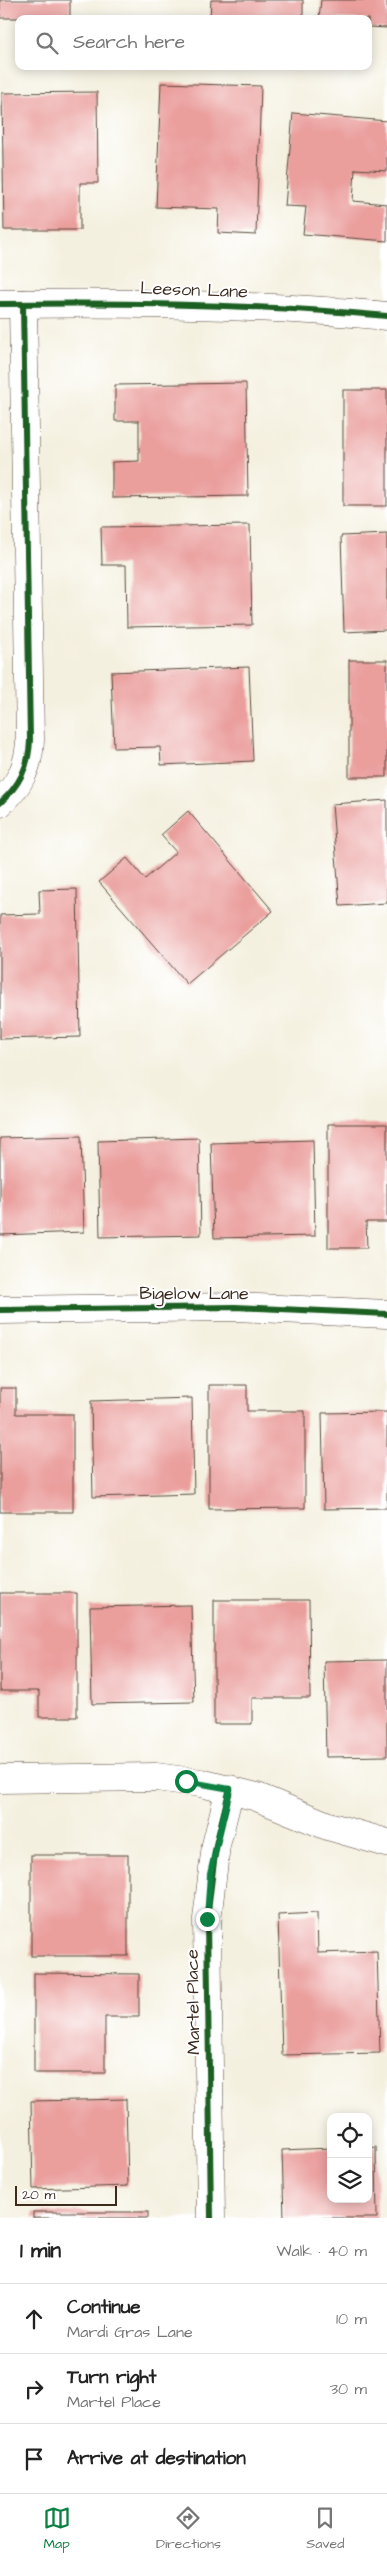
<!DOCTYPE html>
<meta charset="utf-8">
<style>
body{margin:0;font-family:"Architects Daughter",sans-serif;background:#f2f2f2;color:#222}
.controls{position:absolute;right:15px;bottom:15px;display:grid;overflow:hidden;border-radius:10px;box-shadow:0 2px 12px #0003}
.controls button{width:45px;height:45px;display:grid;place-items:center;padding:0;border:0;border-bottom:1px solid #e0e0e0;background:#fff;color:#222;font:25px sans-serif}
.scale{position:absolute;left:15px;bottom:12px;width:102px;box-sizing:border-box;padding-left:5px;border:2px solid #3b2a1e;border-top:0;font-size:14px;line-height:18px;white-space:nowrap;color:#3b2a1e;-webkit-text-stroke:4px #fff;paint-order:stroke}
.stop{position:absolute;width:15px;height:15px;margin:-11px;border:4px solid #0b8043;border-radius:50%;background:#fff}
.stop.end{background:#0b8043;border-color:#fff;box-shadow:0 1px 5px #0008}
.list{margin:0;padding:0;list-style:none}
h2{display:flex;justify-content:space-between;align-items:center;height:65px;margin:0;padding:0 20px;font-size:21px}
h2 small{font-size:16px;font-weight:400;color:#767676}
.list li{display:grid;grid-template-columns:32px 1fr auto;gap:15px;align-items:center;box-sizing:border-box;height:70px;padding:0 20px;border-top:1px solid #e0e0e0}
.list b{display:block;font-size:19px;white-space:nowrap}
.list p{margin:0;font-size:16px;white-space:nowrap;color:#767676}
.list em{font-size:16px;font-style:normal;color:#767676}
.icon{flex:none;width:28px;height:28px;fill:none;stroke:currentColor;stroke-width:2;stroke-linecap:round;stroke-linejoin:round}
.map{position:relative;flex:none;width:387px;height:2218px;overflow:hidden}
.search{position:absolute;background:#fff;box-shadow:0 2px 12px #0003;left:15px;right:15px;top:15px;height:55px;display:flex;align-items:center;gap:12px;box-sizing:border-box;padding:0 18px;border-radius:10px;color:#767676;font-size:19px}
.sheet{height:275px;background:#fff}
nav{display:flex;justify-content:space-around;align-items:center;box-sizing:border-box;height:70px;border-top:1px solid #e0e0e0;background:#fff;font-size:14px;color:#767676}
nav a{display:grid;justify-items:center;gap:2px}
nav .on{color:#0b8043}
.map>svg:first-child{display:block}
.building{fill:#ea9f9d}
.lines{fill:none;stroke-linecap:round;stroke-linejoin:round}
.minor-casing{stroke:#57483b;stroke-width:29}
.minor{stroke:#fff;stroke-width:28}
.cycleway-casing{stroke:#fff;stroke-width:9}
.cycleway{stroke:#1b5e20;stroke-width:6}
.route{stroke:#0b8043;stroke-width:6}
.labels{text-anchor:middle;dominant-baseline:central;stroke-width:4;stroke-linejoin:round;paint-order:stroke}
.street-label{font-size:18px;fill:#3b2a1e;stroke:#fff}
</style>
<div class="map">
<svg width="387" height="2218" viewBox="0 0 387 2218">
<rect width="100%" height="100%" fill="#fff"/>
<filter id="ink" filterUnits="userSpaceOnUse"><feTurbulence type="fractalNoise" baseFrequency=".02" numOctaves="2"/><feDisplacementMap in="SourceGraphic" scale="10" xChannelSelector="R" yChannelSelector="G"/><feConvolveMatrix kernelMatrix="1 2 1 2 8 2 1 2 1" color-interpolation-filters="sRGB"/></filter>
<filter id="wash" filterUnits="userSpaceOnUse"><feTurbulence type="fractalNoise" baseFrequency=".0096" numOctaves="4" result="noise"/><feDisplacementMap in="SourceGraphic" scale="20" xChannelSelector="R" yChannelSelector="G"/><feGaussianBlur stdDeviation="1.12" result="paint"/><feColorMatrix in="noise" values="0 0 0 0 0 0 0 0 0 0 0 0 0 0 0 0 0 1.4 0 .05"/><feComposite in="paint" operator="in"/></filter>
<g filter="url(#wash)">
<rect width="100%" height="100%" fill="#f4f0df"/>
<g id="blocks">
<g class="building">
<rect x="0" y="0" width="70" height="18"/>
<path d="M 211,0 L 303,0 L 303,19 L 210,19 Z"/>
<path d="M 321,0 L 387,0 L 387,28 L 368,27 L 368,19 L 319,19 Z"/>
<path d="M 161,83 L 261,86 L 256,235 L 218,233 L 219,209 L 156,207 Z"/>
<path d="M 97,92 L 98,183 L 80,183 L 80,230 L 4,230 L 2,93 Z"/>
<path d="M 293,113 L 387,121 L 387,171 L 355,169 L 353,201 L 387,204 L 387,241 L 303,234 L 306,207 L 285,206 Z"/>
<path d="M 246,383 L 248,496 L 112,498 L 112,462 L 139,461 L 139,421 L 115,421 L 115,385 Z"/>
<rect x="343" y="390" width="44" height="116"/>
<path d="M 250,525 L 252,625 L 127,627 L 126,565 L 102,565 L 101,527 Z"/>
<path d="M 387,534 L 387,630 L 344,632 L 341,536 Z"/>
<rect x="349" y="660" width="38" height="117"/>
<path d="M 249,667 L 253,761 L 161,765 L 160,747 L 114,748 L 111,672 Z"/>
<path d="M 387,800 L 387,903 L 340,906 L 332,804 Z"/>
<path d="M 188,811 L 273,911 L 187,984 L 99,882 L 127,858 L 145,879 L 176,852 L 161,835 Z"/>
<path d="M 77,889 L 80,1037 L 0,1039 L 0,915 L 40,914 L 39,890 Z"/>
<path d="M 328,1124 L 387,1124 L 387,1222 L 366,1222 L 367,1248 L 328,1248 Z"/>
<path d="M 81,1136 L 84,1232 L 0,1235 L 0,1138 Z"/>
<path d="M 199,1138 L 201,1235 L 100,1237 L 98,1141 Z"/>
<path d="M 313,1140 L 315,1236 L 214,1238 L 211,1143 Z"/>
<path d="M 209,1385 L 247,1385 L 247,1411 L 305,1411 L 305,1508 L 209,1509 Z"/>
<path d="M 0,1388 L 16,1388 L 16,1414 L 73,1414 L 73,1512 L 0,1512 Z"/>
<path d="M 192,1398 L 194,1494 L 93,1497 L 91,1401 Z"/>
<path d="M 387,1412 L 387,1508 L 324,1509 L 322,1413 Z"/>
<path d="M 0,1593 L 77,1593 L 77,1717 L 39,1717 L 39,1691 L 0,1691 Z"/>
<path d="M 214,1600 L 309,1600 L 310,1698 L 252,1698 L 252,1724 L 214,1724 Z"/>
<path d="M 191,1605 L 194,1702 L 92,1704 L 90,1607 Z"/>
<path d="M 387,1660 L 387,1756 L 326,1757 L 324,1661 Z"/>
<rect x="31" y="1855" width="97" height="101"/>
<path d="M 317,1913 L 318,1953 L 377,1951 L 380,2053 L 282,2055 L 278,1915 Z"/>
<path d="M 34,1973 L 139,1974 L 139,2017 L 105,2017 L 105,2073 L 34,2073 Z"/>
<path d="M 126,2099 L 128,2186 L 33,2189 L 31,2101 Z"/>
<path d="M 376,2147 L 377,2218 L 284,2218 L 282,2150 L 331,2148 L 331,2199 L 368,2199 L 368,2148 Z"/>
<rect x="33" y="2212" width="115" height="6"/>
</g>
</g>
</g>
<g filter="url(#ink)">
<use href="#blocks" fill-opacity="0" stroke="#57483b" stroke-width="1"/>
<g class="lines">
<defs>
<g id="minor">
<path d="M 0,304 C 129,302 258,304 387,316"/>
<path d="M 0,803 C 19,786 29,767 30,740 L 23,304"/>
<path d="M 0,1310 L 235,1307 L 387,1314"/>
<path d="M 0,1779 L 156,1777 L 201,1783 L 257,1797 L 328,1826 L 387,1843"/>
<path d="M 211,2218 L 207,1919 L 216,1845 L 230,1789"/>
</g>
</defs>
<use href="#minor" class="minor-casing"/>
<use href="#minor" class="minor"/>
<defs>
<g id="cycleway">
<path d="M 0,304 C 129,302 258,304 387,316"/>
<path d="M 0,803 C 19,786 29,767 30,740 L 23,304"/>
<path d="M 0,1310 L 235,1307 L 387,1314"/>
<path d="M 211,2218 L 207,1919 L 216,1845 L 230,1789"/>
</g>
</defs>
<use href="#cycleway" class="cycleway-casing"/>
<use href="#cycleway" class="cycleway"/>
</g>
</g>
<g class="lines" filter="url(#ink)">
<path class="route" d="M 186,1781 L 230,1789 L 210,1874 L 207,1919"/>
</g>
<g class="labels">
<g class="street-label">
<text transform="translate(194 290) rotate(2)">Leeson Lane</text>
<text x="194" y="1293">Bigelow Lane</text>
<text transform="translate(193 2002) rotate(-91)">Martel Place</text>
</g>
</g>
</svg>
<div class="controls">
<button><svg class="icon" aria-label="locate" viewBox="0 0 24 24"><circle cx="12" cy="12" r="6"/><path d="M12 2v4M12 18v4M2 12h4M18 12h4"/></svg></button>
<button><svg class="icon" aria-label="layers" viewBox="0 0 24 24"><path d="M12 4l9 5-9 5-9-5zM3 14l9 5 9-5"/></svg></button>
</div>
<div class="scale">20 m</div>
<div class="stop" style="left:186px;top:1781px"></div>
<div class="stop end" style="left:207px;top:1919px"></div>
<div class="search"><svg class="icon" aria-label="search" viewBox="0 0 24 24"><circle cx="10" cy="10" r="6"/><path d="M15 15l6 6"/></svg>Search here</div>
</div>
<section class="sheet">
<h2>1 min<small>Walk · 40 m</small></h2>
<ul class="list">
<li><svg class="icon" aria-label="ahead" viewBox="0 0 24 24"><path d="M12 20V5M6 11l6-6 6 6"/></svg><div><b>Continue</b><p>Mardi Gras Lane</p></div><em>10 m</em></li>
<li><svg class="icon" aria-label="right" viewBox="0 0 24 24"><path d="M7 20v-9h11M14 6l5 5-5 5"/></svg><div><b>Turn right</b><p>Martel Place</p></div><em>30 m</em></li>
<li><svg class="icon" aria-label="arrive" viewBox="0 0 24 24"><path d="M6 21V4h12l-3 4 3 4H6"/></svg><div><b>Arrive at destination</b></div></li>
</ul>
</section>
<nav>
<a class="on"><svg class="icon" aria-label="map" viewBox="0 0 24 24"><path d="M3 6l6-2 6 2 6-2v14l-6 2-6-2-6 2zM9 4v14M15 6v14"/></svg>Map</a>
<a><svg class="icon" aria-label="directions" viewBox="0 0 24 24"><path d="M12 3l9 9-9 9-9-9zM9 14v-3h6M13 9l2 2-2 2"/></svg>Directions</a>
<a><svg class="icon" aria-label="saved" viewBox="0 0 24 24"><path d="M7 4h10v16l-5-4-5 4z"/></svg>Saved</a>
</nav>
